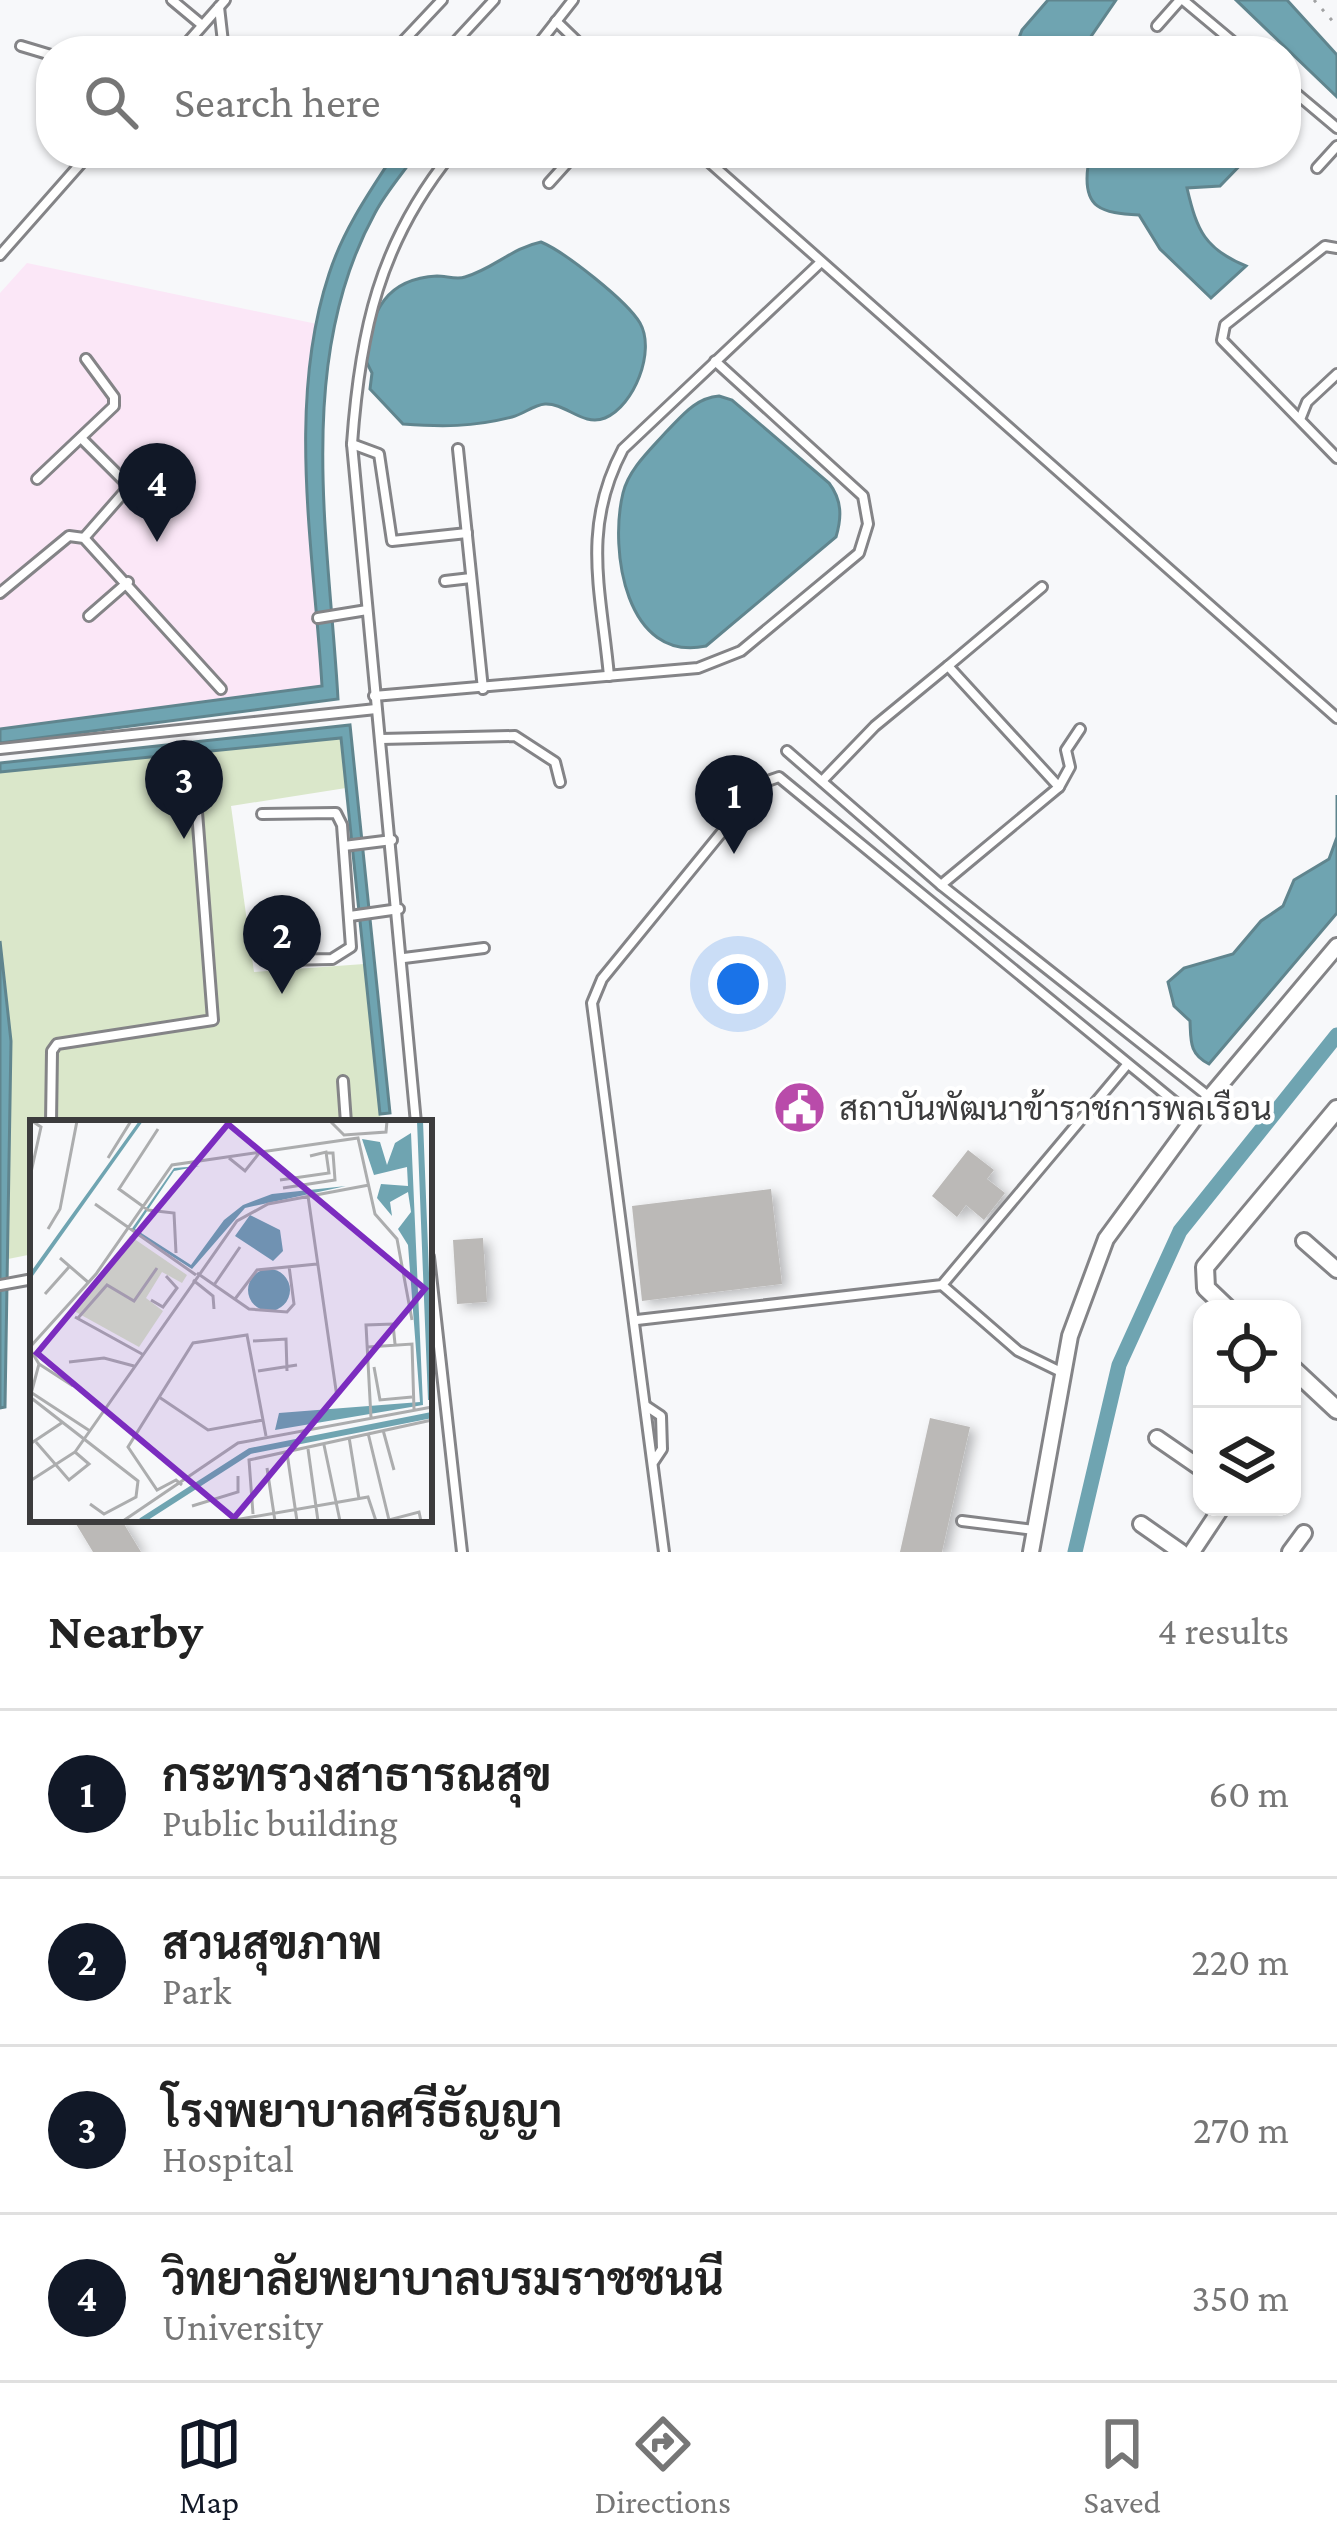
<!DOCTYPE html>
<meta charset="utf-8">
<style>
body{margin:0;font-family:"Crimson Pro",Sarabun,serif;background:#f2f2f2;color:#222}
.controls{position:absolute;right:36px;bottom:36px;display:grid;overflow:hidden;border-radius:24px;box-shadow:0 3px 9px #0004}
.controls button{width:108px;height:108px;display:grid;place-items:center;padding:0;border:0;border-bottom:3px solid #e0e0e0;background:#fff;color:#222;font:60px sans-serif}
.you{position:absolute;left:738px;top:984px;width:42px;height:42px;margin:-30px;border:9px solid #fff;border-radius:50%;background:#1a73e8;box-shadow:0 0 0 18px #1a73e833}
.badge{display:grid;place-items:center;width:78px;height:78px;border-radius:50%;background:#111827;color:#fff;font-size:39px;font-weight:700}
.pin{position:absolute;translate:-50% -99px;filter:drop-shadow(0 3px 6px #0008)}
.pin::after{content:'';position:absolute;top:63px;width:42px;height:36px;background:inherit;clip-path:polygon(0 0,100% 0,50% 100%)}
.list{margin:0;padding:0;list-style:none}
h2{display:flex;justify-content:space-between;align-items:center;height:156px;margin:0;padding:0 48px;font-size:51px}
h2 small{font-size:39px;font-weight:400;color:#767676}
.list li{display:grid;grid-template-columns:78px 1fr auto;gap:36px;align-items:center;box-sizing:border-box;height:168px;padding:0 48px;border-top:3px solid #e0e0e0}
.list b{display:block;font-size:45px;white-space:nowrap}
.list p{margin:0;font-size:39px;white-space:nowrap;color:#767676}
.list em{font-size:39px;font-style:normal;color:#767676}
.icon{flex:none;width:66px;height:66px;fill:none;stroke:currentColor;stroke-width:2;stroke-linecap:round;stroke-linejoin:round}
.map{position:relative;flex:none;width:1337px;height:1552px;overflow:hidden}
.search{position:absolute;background:#fff;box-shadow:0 3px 9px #0004;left:36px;right:36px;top:36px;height:132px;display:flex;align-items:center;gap:30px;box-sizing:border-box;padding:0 42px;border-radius:48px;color:#767676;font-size:45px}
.sheet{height:828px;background:#fff}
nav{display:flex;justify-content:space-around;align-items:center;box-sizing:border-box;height:168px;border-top:3px solid #e0e0e0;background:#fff;font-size:33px;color:#767676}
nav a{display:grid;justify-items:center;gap:6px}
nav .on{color:#111827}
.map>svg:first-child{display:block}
.education{fill:#fbe7f7}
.green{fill:#dae7ca}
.water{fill:#6fa4b1;stroke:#60858e;stroke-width:3}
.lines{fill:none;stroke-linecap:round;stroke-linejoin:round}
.canal{stroke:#6fa4b1;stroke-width:15}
.building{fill:#bbb9b7;filter:url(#shadow)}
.service-casing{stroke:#848487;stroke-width:14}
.minor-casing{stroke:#848487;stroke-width:20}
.tertiary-casing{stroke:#848487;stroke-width:22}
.path{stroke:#a1a2a3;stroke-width:3;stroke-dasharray:3 9;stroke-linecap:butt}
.service{stroke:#fff;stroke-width:8}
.minor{stroke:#fff;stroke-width:14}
.tertiary{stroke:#fff;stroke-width:16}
.labels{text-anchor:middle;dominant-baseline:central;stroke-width:9;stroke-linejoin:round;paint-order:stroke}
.poi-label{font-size:33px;fill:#3c3c3d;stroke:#fff;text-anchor:start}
.inset-river{fill:none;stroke:#6fa4b1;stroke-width:6}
.inset-road{fill:none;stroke:#acadae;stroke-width:3}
.view{fill:#7b2cbf;fill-opacity:0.15;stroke:#7b2cbf;stroke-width:6}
.inset-edge{fill:none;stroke:#3c3c3d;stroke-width:6}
</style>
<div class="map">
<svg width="1337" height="1552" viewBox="0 0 1337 1552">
<defs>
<filter id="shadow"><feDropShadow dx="6" dy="4" stdDeviation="6" flood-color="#0004"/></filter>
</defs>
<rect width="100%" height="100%" fill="#f7f8fa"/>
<path class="education" d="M 27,263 L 317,324 L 305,398 L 322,686 L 0,729 L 0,293 Z"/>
<path class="green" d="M 341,738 L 346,788 L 231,806 L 254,972 L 364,964 L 381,1123 L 33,1123 L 33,1254 L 8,1259 L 11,1041 L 0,941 L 0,772 Z"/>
<g class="water">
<path d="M 1048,0 L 1116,0 L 1081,51 L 1014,51 L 1022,30 Z"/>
<path d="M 1236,0 L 1287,0 L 1337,55 L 1337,97 Z"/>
<path d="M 395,153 L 417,153 C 403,173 386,192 375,213 C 294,360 329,540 338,699 L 0,743 L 0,729 L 322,686 C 314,552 286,404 329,274 C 343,230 370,191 395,153 Z"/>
<path d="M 1157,153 L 1252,153 L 1220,186 L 1187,188 C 1197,231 1205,249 1246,266 L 1211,298 L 1160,249 L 1139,215 C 1102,213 1082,209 1088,166 L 1106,157 Z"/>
<path d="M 541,242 C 565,252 627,301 640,323 C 656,351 634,406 605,418 C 583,427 566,403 545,404 C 533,405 524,414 512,417 C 473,427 442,427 403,424 L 370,389 L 372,373 L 363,355 C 374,311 384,279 437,276 C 446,276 457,280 465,277 C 493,269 512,248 541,242 Z"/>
<path d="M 719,396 L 732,400 L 829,483 C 842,500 842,517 836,537 L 706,646 C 626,663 609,551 623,493 C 629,469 650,450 666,432 C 682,416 695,398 719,396 Z"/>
<path d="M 350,725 L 390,1113 L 380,1114 L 341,738 L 0,772 L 0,763 Z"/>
<path d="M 1337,795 L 1337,913 L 1209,1064 C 1189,1054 1191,1041 1190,1021 L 1174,1006 L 1168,982 L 1184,968 L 1233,954 L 1261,921 L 1283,906 L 1294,880 L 1329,859 L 1337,837 Z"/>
<path d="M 0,941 L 11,1041 L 5,1407 L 0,1408 Z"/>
</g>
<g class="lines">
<path class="canal" d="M 1075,1552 L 1119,1365 L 1180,1231 L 1337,1035"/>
</g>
<g class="building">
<path d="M 968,1150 L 994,1170 L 987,1179 L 1005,1193 L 984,1220 L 966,1205 L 957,1217 L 932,1196 Z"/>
<path d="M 771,1189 L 782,1284 L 642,1301 L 632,1206 Z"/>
<path d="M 483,1238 L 487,1302 L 457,1304 L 453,1240 Z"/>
<path d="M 930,1418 L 970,1427 L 942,1552 L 900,1552 Z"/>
<path d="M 73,1519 L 121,1519 L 141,1552 L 93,1552 Z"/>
</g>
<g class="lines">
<defs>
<g id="service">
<path d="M 172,0 L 202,25"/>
<path d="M 1183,0 L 1244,51"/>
<path d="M 219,7 L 224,51"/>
<path d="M 556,21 L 587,51"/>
<path d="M 1157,26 L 1180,0"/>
<path d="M 21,46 L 51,55"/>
<path d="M 180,51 L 225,0"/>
<path d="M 394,51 L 442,0"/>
<path d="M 447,51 L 494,0"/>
<path d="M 533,51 L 573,0"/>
<path d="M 1286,85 L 1337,128"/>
<path d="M 699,153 L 1337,718"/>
<path d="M 1317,168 L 1337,146"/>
<path d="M 549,183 L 576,153"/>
<path d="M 1337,248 L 1325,246 L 1225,325 L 1222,340 L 1337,458"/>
<path d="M 0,255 L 90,153"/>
<path d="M 1301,417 L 1307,402 L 1337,374"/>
<path d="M 84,441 L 125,482 L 126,490 L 84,538"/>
<path d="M 352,444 L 379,454 L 392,541 L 467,533"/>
<path d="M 458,449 L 483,689"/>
<path d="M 37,479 L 114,406 L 114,397 L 86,359"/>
<path d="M 445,581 L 471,578"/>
<path d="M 0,593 L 69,536 L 84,538 L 221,689"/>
<path d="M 89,616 L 128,582"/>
<path d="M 318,618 L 367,610"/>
<path d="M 948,666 L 1042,587"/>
<path d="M 609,676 C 601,590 581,528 623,449 L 820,263"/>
<path d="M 374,696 L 698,668 L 741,651 L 859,553 L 868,524 L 863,496 L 715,361"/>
<path d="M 381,739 L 515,736 L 555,762 L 560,782"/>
<path d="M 0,749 L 376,709"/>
<path d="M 787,751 L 941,885 L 1208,1096"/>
<path d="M 823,780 L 875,726 L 948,666 L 1059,787"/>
<path d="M 262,814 L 336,813 L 342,825 L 351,947 L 332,959 L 281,960"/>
<path d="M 344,846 L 392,840"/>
<path d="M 941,885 L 1059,787 L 1070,767 L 1066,750 L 1080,729"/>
<path d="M 350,916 L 399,909"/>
<path d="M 404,958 L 484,948"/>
<path d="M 343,1081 L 346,1123"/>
<path d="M 51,1123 L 52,1051 L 57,1044 L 213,1020 L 197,812"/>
<path d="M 416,1123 L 352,444 C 360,332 379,243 452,153"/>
<path d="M 429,1257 L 462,1552"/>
<path d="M 0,1285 L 33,1279"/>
<path d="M 942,1285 L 1018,1351 L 1061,1372"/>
<path d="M 637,1320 L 942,1285 L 1126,1066"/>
<path d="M 646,1406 L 661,1416 L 662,1449 L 654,1461"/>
<path d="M 962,1521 L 1034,1530"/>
<path d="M 664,1552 L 592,1003 L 602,979 L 762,783 L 779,777 L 1193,1117"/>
</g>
<g id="minor">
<path d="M 1304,1241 L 1337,1270"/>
<path d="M 1157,1438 L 1202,1469"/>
<path d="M 1141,1524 L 1181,1552"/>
<path d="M 1031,1552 L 1070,1336 L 1106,1239 L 1210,1097 L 1337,946"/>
<path d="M 1192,1552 L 1222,1507"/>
<path d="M 1290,1552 L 1304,1533"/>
</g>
<g id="tertiary">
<path d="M 1228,1309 L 1206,1288 L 1205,1267 L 1337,1109"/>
<path d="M 1292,1368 L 1337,1410"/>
</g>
</defs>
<use href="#service" class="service-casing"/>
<use href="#minor" class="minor-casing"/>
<use href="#tertiary" class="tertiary-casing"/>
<path class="path" d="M 1314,0 L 1337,26"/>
<use href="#service" class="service"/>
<use href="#minor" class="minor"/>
<use href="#tertiary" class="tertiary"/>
</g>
<defs>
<symbol id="civic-disc" viewBox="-11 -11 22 22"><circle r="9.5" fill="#b94baa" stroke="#fff"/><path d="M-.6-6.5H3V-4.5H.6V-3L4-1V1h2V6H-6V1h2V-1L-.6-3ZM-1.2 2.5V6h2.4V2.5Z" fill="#fff"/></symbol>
</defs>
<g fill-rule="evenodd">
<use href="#civic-disc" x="770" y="1078" width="59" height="59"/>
</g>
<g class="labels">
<g class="poi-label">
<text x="839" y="1108">สถาบันพัฒนาข้าราชการพลเรือน</text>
</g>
</g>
<g transform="translate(30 1120)">
<rect width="402" height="402" fill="#f7f8fa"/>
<path d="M 100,116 L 157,155 L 152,163 L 132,152 L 116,178 L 133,191 L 109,227 L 44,191 Z" fill="#dae7ca"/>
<path d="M 109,1 L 113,1 L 0,160 L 0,153 ZM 381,13 L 393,285 L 245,310 L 249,293 L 390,282 L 378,125 L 368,109 L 381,92 L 378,72 L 360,82 L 362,96 L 347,78 L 351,64 L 378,66 L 377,47 L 344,55 L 332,19 L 350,22 L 357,45 L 365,23 ZM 170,46 L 144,51 L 105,109 L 161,145 L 194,100 L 213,85 L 242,74 L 316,66 L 215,88 L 162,149 L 101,110 L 144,48 ZM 220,95 L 250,110 L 253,131 L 243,141 L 205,116 ZM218 170a21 21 0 1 1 42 0a21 21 0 1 1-42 0Z" fill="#6fa4b1"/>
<path class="inset-river" d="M 390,1 L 401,280M 111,401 L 220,331 L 402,295"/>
<path class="inset-road" d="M 300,1 L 314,15 L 356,12 L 357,1M 128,9 L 89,69 L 118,90 L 144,93 L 146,133M 78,38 L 101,1M 199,38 L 215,51 L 230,32M 0,57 L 11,7 L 2,1M 250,60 L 299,53 L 296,32 L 280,36M 253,68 L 305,60 L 303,33 L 297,33M 278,76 L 307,277M 65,84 L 166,155M 18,109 L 30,89 L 47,1M 30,138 L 59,163M 167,153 L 219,189 L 257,192 L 264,184 L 259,146M 163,160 L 183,176 L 184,189M 184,165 L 210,127M 15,174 L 39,147M 205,179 L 227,150 L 287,144M 121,180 L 133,187 L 147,168 L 136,156M 45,197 L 112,234M 48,198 L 77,165 L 104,181 L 127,148M 223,221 L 256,219 L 257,251M 0,227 L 66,154 L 142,45 L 328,18 L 345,94 L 367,119 L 382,200M 338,227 L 382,224 L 384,290M 0,229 L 9,244 L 1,274M 39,242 L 74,238 L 104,246M 9,244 L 43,266M 344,247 L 350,280 L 382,277M 228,251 L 267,245M 2,273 L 60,311M 0,277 L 108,361 L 106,377 L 74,394 L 60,384M 129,277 L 178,310 L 233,300M 341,298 L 336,205 L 363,204 L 365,224M 353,310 L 364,350M 338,313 L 359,400 L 389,392 L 391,401M 319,317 L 329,379M 6,322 L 39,360 L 59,344 L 45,332M 0,324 L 33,302M 294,325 L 310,401M 278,329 L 288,401M 257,333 L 267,401M 237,348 L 245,401M 0,361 L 45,332 L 207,101 L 238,84 L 339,65M 152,365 L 146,360 L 127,370 L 98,327 L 163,223 L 217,215 L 236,316M 162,386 L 208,372 L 208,356M 223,394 L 219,340 L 402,300M 93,401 L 208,323 L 402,287M 199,401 L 338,377 L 346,401"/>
<path class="view" d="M 198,4 L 395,169 L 204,398 L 7,233 Z"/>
<rect width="402" height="402" class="inset-edge"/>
</g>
</svg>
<div class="controls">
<button><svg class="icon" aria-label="locate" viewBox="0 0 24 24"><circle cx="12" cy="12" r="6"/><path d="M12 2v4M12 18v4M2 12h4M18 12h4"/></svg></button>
<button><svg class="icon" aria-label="layers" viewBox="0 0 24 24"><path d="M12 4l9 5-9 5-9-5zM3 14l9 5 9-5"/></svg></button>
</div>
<div class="you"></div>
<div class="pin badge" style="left:734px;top:854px">1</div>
<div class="pin badge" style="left:282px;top:994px">2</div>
<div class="pin badge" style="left:184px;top:839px">3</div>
<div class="pin badge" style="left:157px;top:542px">4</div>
<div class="search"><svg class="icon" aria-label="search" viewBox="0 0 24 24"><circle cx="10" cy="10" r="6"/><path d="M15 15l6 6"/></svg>Search here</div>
</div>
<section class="sheet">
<h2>Nearby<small>4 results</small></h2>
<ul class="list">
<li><span class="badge">1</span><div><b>กระทรวงสาธารณสุข</b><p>Public building</p></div><em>60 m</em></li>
<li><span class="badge">2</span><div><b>สวนสุขภาพ</b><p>Park</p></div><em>220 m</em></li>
<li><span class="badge">3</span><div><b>โรงพยาบาลศรีธัญญา</b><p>Hospital</p></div><em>270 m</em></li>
<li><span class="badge">4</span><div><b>วิทยาลัยพยาบาลบรมราชชนนี</b><p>University</p></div><em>350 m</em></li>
</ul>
</section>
<nav>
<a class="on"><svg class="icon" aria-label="map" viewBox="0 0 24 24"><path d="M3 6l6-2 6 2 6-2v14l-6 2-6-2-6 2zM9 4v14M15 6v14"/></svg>Map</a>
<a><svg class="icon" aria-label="directions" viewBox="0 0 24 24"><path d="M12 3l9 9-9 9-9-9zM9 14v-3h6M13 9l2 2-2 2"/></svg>Directions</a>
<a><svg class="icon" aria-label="saved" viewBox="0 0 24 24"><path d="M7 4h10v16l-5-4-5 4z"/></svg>Saved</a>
</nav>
